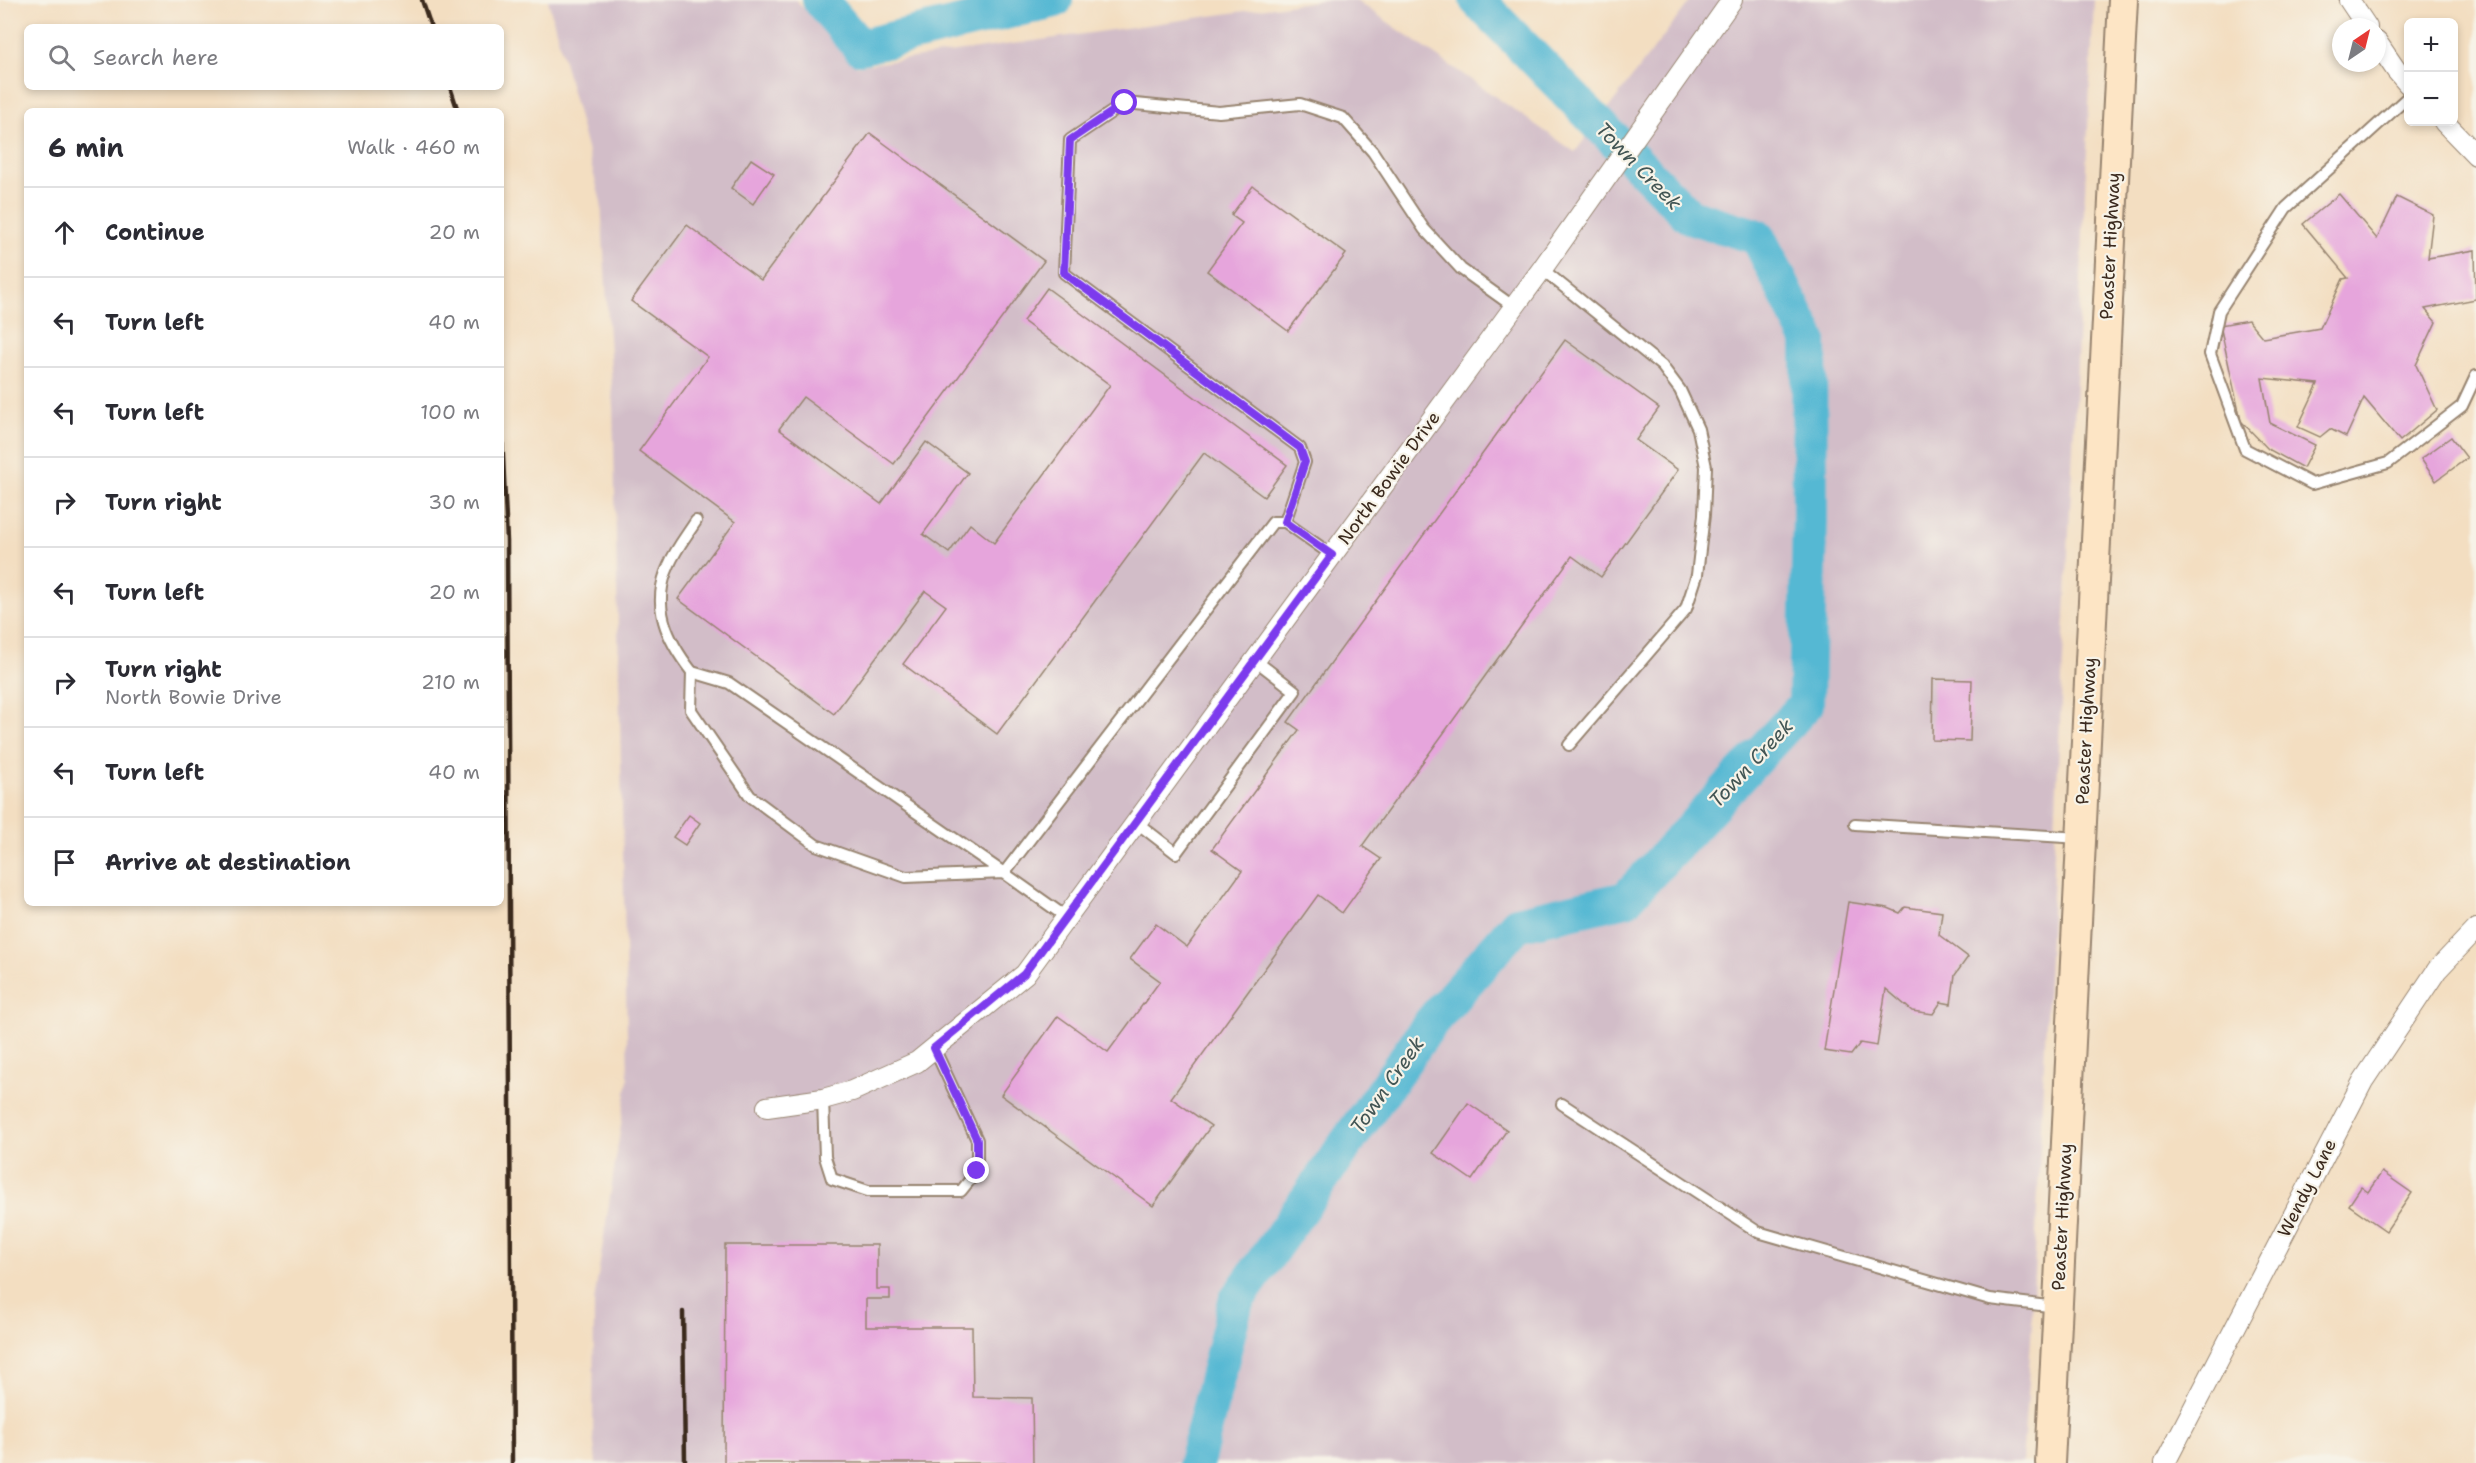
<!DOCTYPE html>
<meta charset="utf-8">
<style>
body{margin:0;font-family:"Shantell Sans",sans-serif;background:#f7f7f7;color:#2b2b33}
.controls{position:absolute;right:18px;top:18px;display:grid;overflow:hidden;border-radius:9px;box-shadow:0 3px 9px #0003}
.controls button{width:54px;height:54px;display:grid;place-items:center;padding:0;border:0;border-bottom:2px solid #e1e1e2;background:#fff;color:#2b2b33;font:30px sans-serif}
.compass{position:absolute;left:2332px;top:18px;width:54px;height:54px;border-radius:50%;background:#fff;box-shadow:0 3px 9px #0003;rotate:35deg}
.stop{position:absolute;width:18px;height:18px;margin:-14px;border:4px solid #7c3aed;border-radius:50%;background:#fff}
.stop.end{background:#7c3aed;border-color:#fff;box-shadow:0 2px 6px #0008}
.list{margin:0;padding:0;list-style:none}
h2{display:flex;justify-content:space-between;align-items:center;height:78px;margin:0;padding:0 24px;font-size:26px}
h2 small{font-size:20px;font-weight:400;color:#7c7c81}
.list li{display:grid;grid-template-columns:39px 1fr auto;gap:18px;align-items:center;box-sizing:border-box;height:90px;padding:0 24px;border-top:2px solid #e1e1e2}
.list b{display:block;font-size:22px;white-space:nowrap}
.list p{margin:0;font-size:20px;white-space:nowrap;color:#7c7c81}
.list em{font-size:20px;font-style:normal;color:#7c7c81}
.icon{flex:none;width:33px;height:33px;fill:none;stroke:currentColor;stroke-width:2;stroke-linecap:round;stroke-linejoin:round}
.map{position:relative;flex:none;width:2476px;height:1463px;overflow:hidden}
.search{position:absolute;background:#fff;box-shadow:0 3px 9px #0003;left:24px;top:24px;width:480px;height:66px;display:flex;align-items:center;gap:15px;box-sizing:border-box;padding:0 21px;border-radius:9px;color:#7c7c81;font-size:22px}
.panel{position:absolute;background:#fff;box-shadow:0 3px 9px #0003;left:24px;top:108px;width:480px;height:798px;border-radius:9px}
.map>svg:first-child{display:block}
.industrial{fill:#d2bdc8}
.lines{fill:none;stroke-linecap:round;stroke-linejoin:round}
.river{stroke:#54b8d3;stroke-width:36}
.building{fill:#e6a5dc}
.lane-casing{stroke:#978470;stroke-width:14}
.street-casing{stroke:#978470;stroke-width:22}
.secondary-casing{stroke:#978470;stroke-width:32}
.lane{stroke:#fff;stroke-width:10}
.street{stroke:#fff;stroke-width:20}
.secondary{stroke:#fde5c5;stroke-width:28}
.rail{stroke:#3b2a1e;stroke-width:4.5}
.route{stroke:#7c3aed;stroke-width:8}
.labels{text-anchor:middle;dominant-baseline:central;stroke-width:4.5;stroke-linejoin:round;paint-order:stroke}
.street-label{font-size:18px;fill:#3b2a1e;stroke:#f7f3e8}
.water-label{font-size:20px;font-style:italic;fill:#425554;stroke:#f7f3e8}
</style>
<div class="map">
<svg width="2476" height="1463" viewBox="0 0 2476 1463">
<rect width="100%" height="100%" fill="#f7f3e8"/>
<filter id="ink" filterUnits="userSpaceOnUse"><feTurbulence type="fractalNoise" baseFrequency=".0167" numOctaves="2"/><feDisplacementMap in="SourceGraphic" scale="12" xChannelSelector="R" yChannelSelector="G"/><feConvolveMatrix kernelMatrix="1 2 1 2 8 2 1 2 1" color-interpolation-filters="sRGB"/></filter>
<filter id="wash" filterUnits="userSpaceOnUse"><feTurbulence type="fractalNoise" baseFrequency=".008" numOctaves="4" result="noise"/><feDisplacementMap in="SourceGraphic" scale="24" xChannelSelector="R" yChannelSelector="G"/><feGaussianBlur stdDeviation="1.35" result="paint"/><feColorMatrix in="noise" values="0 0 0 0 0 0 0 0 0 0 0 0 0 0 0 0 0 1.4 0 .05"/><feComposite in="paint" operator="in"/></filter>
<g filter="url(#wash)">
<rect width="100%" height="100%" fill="#f3dec1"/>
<path class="industrial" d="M 548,0 L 796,0 L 857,66 L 1323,0 L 1356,0 L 1575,152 L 1691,0 L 2094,0 L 2031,1340 L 2022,1463 L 596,1463 L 593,1434 L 594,1302 L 628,1079 L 613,404 L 601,202 Z"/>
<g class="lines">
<g class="river">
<path d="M 820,0 L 860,47 L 1055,0"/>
<path d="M 1196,1463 L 1236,1301 L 1432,1021 L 1517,924 L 1626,899 L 1806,704 L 1810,515 L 1809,340 L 1758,237 L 1689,216 L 1477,0"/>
</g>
</g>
<g id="blocks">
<g class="building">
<path d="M 870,133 L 1044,261 L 894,464 L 803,397 L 779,429 L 881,504 L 926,442 L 968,473 L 923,534 L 949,553 L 970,524 L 994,543 L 1110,385 L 1023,321 L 1047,288 L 1287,465 L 1264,497 L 1204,453 L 997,734 L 903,664 L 946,606 L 925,591 L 834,714 L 678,599 L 735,522 L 639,451 L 708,357 L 631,301 L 687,225 L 761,280 Z"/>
<path d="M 751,159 L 774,174 L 753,204 L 731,188 Z"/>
<path d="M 1253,186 L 1346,254 L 1288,331 L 1207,271 L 1242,223 L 1231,215 Z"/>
<path d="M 2339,194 L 2377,239 L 2397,197 L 2433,215 L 2428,258 L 2475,250 L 2476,299 L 2425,309 L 2436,322 L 2416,365 L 2437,410 L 2400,441 L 2364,398 L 2346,437 L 2330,429 L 2320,437 L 2298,427 L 2318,384 L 2262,378 L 2270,423 L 2315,445 L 2303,468 L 2268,449 L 2241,421 L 2220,325 L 2248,320 L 2263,338 L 2320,328 L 2343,279 L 2348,278 L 2303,224 Z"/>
<path d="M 1565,340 L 1659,408 L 1636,440 L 1678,470 L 1601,577 L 1572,556 L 1362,846 L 1381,859 L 1342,913 L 1318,895 L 1171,1098 L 1211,1126 L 1153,1206 L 1001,1095 L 1058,1016 L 1108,1052 L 1160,981 L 1130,959 L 1156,924 L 1187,947 L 1242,871 L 1212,849 L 1299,730 L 1288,722 Z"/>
<path d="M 2451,437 L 2467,458 L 2436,481 L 2421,459 Z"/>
<path d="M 1933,679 L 1972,680 L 1970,741 L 1932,740 Z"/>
<path d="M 689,815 L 700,823 L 685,845 L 673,837 Z"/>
<path d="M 1848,902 L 1888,908 L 1900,913 L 1905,907 L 1942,912 L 1939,935 L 1968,957 L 1955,975 L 1951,1004 L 1941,1002 L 1933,1014 L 1912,1011 L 1886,989 L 1877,1046 L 1860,1043 L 1851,1055 L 1824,1051 Z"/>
<path d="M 1468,1103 L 1507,1130 L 1472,1180 L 1433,1153 Z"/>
<path d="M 2382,1172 L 2412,1193 L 2386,1231 L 2349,1205 L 2361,1187 L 2368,1192 Z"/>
<path d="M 725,1245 L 877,1245 L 877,1289 L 890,1289 L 890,1299 L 866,1299 L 866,1327 L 972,1327 L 973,1397 L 1032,1398 L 1033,1463 L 724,1463 Z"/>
</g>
</g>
</g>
<g filter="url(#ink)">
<use href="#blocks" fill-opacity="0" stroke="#978470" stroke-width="1.5"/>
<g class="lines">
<defs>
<g id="lane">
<path d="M 2408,97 L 2286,208 L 2219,311 L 2210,354 L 2245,449 L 2312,484 L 2388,463 L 2462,406 L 2476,376"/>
<path d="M 1542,269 L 1662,366 L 1680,390 L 1698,429 L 1706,467 L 1704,515 L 1697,575 L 1686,609 L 1569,745"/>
<path d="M 1285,522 L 1305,462 L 1300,448 L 1064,273 L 1070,140 L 1125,103 L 1219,112 L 1300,104 L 1343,118 L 1373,152 L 1424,229 L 1461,269 L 1514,307"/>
<path d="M 692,672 C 667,640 650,605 669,565 C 675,550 687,535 696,521"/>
<path d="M 1136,822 L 1176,853 L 1295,691 L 1255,660"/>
<path d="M 1855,824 L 2080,838"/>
<path d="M 1066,917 L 1004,873 L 906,877 L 816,845 L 750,796 L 691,710 L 692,672 L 729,683 L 1004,873 L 1273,522 L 1285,522 L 1332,555"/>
<path d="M 823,1099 L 825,1157 L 832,1179 L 868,1191 L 961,1191 L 977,1171 L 977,1140 L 934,1048"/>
<path d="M 1562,1104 L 1758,1232 L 1990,1299 L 2057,1307"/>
</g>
<g id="street">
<path d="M 2349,0 L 2367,27"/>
<path d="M 2377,42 L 2396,70 L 2408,84"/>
<path d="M 2444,122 L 2476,155"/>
<path d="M 767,1107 L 823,1099 L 852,1091 L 917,1062 L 1025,974 L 1542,269 L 1732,0"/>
<path d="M 2165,1463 L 2363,1081 L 2437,970 L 2476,929"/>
</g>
<path id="secondary" d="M 2050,1463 L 2123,0"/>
</defs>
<use href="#lane" class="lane-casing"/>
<use href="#street" class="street-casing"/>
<use href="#secondary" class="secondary-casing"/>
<use href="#lane" class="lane"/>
<use href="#street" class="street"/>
<use href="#secondary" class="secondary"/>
<g class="rail">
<path d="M 422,0 L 431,27"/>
<path d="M 450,87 L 458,111"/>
<path d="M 501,414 L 507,541 L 512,1463"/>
<path d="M 683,1312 L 685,1463"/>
</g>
</g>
</g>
<g class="lines" filter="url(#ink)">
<path class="route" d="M 977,1171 L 977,1140 L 934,1048 L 1024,974 L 1332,555 L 1285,522 L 1305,462 L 1300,448 L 1064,273 L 1070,140 L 1125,103"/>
</g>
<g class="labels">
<g class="street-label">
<text transform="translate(2110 246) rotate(-87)">Peaster Highway</text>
<text transform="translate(1389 478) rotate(-54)">North Bowie Drive</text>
<text transform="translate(2086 731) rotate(-87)">Peaster Highway</text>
<text transform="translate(2307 1188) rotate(-63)">Wendy Lane</text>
<text transform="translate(2062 1217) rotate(-87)">Peaster Highway</text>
</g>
<g class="water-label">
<text transform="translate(1639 166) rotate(46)">Town Creek</text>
<text transform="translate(1751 763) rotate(-47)">Town Creek</text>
<text transform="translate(1387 1085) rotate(-55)">Town Creek</text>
</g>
</g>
</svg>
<div class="controls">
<button>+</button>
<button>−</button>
</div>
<svg class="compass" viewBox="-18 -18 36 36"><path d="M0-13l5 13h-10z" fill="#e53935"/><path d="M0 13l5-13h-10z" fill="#7c7c81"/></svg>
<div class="stop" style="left:1125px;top:103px"></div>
<div class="stop end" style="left:977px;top:1171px"></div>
<div class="search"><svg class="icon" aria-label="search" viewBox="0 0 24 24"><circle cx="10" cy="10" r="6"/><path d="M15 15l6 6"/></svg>Search here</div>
<section class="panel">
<h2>6 min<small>Walk · 460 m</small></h2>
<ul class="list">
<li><svg class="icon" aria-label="ahead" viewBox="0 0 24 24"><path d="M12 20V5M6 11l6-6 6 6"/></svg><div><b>Continue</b></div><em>20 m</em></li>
<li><svg class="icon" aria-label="left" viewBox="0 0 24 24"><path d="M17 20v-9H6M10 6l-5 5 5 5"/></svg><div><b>Turn left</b></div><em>40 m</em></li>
<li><svg class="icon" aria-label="left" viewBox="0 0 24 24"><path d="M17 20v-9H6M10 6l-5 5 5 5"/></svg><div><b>Turn left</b></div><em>100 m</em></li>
<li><svg class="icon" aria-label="right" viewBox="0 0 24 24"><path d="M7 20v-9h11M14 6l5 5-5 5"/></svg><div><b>Turn right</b></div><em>30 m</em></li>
<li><svg class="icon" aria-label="left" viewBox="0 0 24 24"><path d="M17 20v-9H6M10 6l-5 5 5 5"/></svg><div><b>Turn left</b></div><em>20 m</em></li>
<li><svg class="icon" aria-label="right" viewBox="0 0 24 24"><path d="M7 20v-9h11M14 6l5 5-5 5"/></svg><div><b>Turn right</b><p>North Bowie Drive</p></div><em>210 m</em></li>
<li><svg class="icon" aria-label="left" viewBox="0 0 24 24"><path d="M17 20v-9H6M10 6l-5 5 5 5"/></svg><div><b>Turn left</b></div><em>40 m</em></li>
<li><svg class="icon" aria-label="arrive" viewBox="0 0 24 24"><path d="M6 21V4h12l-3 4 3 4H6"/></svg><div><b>Arrive at destination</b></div></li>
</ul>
</section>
</div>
